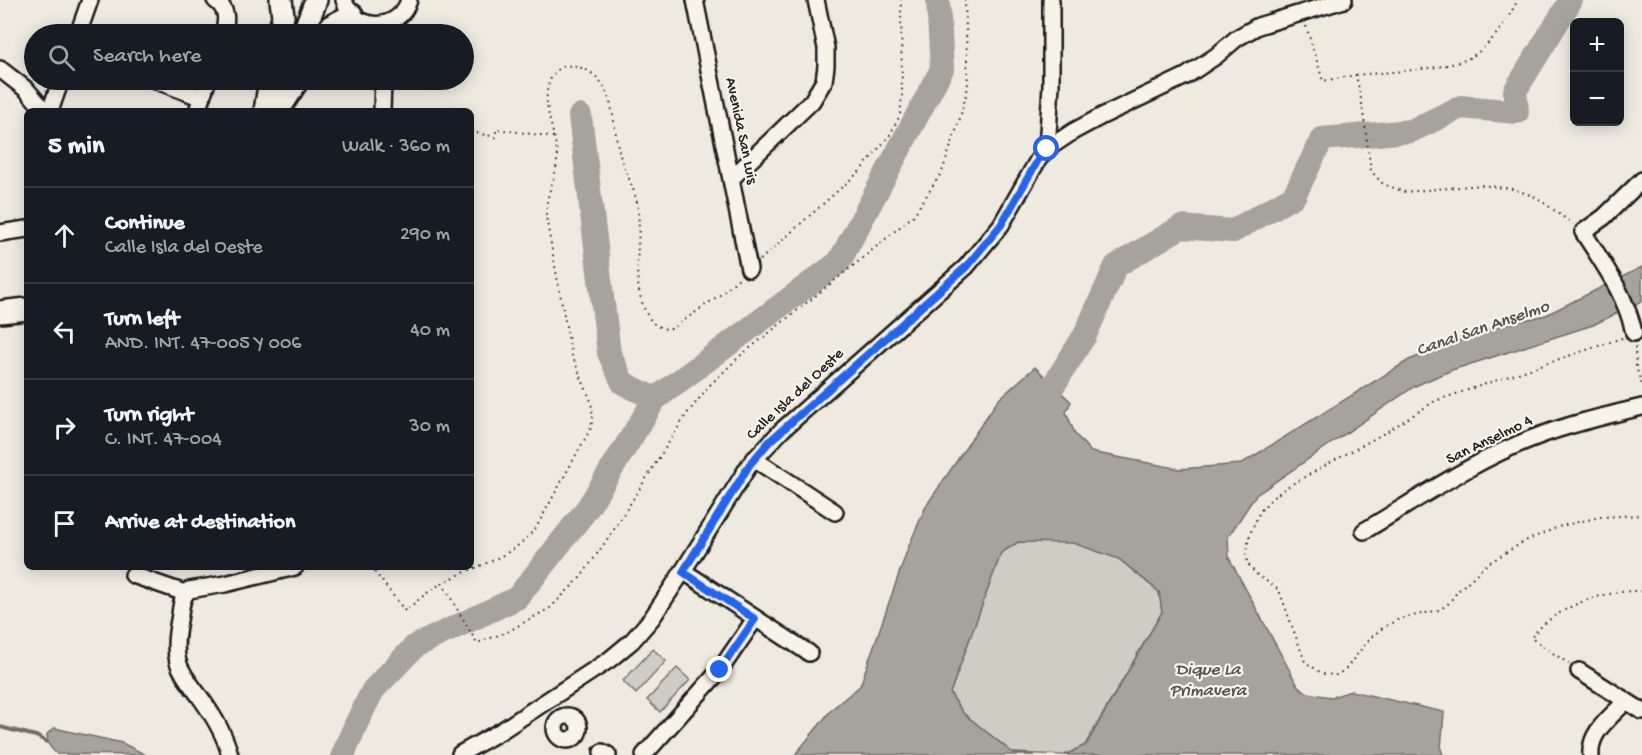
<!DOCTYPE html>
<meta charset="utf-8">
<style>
body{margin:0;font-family:"Gochi Hand",sans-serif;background:#242831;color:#f1f3f6}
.controls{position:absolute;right:18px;top:18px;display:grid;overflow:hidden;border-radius:9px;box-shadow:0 3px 15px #0003}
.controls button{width:54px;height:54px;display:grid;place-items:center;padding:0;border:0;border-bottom:2px solid #363941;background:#171b24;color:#f1f3f6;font:30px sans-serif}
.stop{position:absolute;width:18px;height:18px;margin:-14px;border:4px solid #2563eb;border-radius:50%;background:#fff}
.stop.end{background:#2563eb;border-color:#fff;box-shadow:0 2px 6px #0008}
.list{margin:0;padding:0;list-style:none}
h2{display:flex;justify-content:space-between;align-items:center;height:78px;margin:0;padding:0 24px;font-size:26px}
h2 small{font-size:20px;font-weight:400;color:#9ea1a6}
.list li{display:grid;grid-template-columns:39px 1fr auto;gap:18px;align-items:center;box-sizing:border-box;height:96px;padding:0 24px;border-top:2px solid #363941}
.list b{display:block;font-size:22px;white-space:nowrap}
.list p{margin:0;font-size:20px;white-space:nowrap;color:#9ea1a6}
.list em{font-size:20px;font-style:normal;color:#9ea1a6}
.icon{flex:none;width:33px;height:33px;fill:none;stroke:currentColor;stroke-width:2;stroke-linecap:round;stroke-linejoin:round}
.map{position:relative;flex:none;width:1642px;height:755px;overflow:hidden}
.search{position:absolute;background:#171b24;box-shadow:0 3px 15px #0003;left:24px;top:24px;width:450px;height:66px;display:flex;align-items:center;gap:15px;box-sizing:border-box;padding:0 21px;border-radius:33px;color:#9ea1a6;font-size:22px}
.panel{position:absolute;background:#171b24;box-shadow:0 3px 15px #0003;left:24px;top:108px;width:450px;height:462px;border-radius:9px}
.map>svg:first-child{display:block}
.green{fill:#cfccc3;stroke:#767470;stroke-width:1.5}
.water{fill:#a6a39d;stroke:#6f6d69;stroke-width:1.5}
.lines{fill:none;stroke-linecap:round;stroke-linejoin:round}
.stream{stroke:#6f6d69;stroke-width:4}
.river{stroke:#a6a39d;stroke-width:24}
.street-casing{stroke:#1c1c1c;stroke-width:20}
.secondary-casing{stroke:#1c1c1c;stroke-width:26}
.path{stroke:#1c1c1c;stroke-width:2;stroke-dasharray:1.5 4.5;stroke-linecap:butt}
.street{stroke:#f7f3e8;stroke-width:15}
.secondary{stroke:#f7f3e8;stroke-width:21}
.route{stroke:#2563eb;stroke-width:8}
.labels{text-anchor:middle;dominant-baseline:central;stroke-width:4.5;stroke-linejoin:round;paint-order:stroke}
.street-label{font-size:16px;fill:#1c1c1c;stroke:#f7f3e8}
.water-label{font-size:18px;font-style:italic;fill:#535250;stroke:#f7f3e8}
</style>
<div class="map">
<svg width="1642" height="755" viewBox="0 0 1642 755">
<rect width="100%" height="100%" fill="#eeeae0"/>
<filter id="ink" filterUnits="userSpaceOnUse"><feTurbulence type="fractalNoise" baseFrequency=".0167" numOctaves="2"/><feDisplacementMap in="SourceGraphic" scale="12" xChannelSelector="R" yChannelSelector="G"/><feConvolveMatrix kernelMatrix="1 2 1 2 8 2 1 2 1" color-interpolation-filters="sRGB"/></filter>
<g filter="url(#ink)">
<g class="green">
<path d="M 1018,542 L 1073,542 L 1119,559 L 1159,592 L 1162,612 L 1085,745 L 1065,755 L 1013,753 L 963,713 L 950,693 L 1001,553 Z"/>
<path d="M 653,649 L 666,661 L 636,694 L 623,681 Z"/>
<path d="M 677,668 L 690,680 L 660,712 L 647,700 Z"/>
</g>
<g class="water">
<path d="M 1642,267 L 1642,301 L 1593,325 L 1452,370 L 1415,386 L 1256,495 L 1228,537 L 1229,558 L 1298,686 L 1308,693 L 1324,696 L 1332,697 L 1351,691 L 1444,712 L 1441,749 L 1443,755 L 1065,755 L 1086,745 L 1162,612 L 1159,592 L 1119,559 L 1073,543 L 1018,542 L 1001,553 L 950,693 L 963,713 L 1013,753 L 1035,755 L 795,755 L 832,709 L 860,686 L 908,548 L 926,506 L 998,400 L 1035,367 L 1071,402 L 1066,412 L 1075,434 L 1091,452 L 1180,469 L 1241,464 L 1409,360 L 1494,327 L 1546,315 Z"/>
<path d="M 54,728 L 122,743 L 146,755 L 57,754 C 50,748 47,744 47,734 Z"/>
</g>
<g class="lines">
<path class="stream" d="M 0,727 L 36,736 L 47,742"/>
<g class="river">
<path d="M 580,116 L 609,353 L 623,383 L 655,399 L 839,262 L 942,69 L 938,0"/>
<path d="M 1053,386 L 1085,335 L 1116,266 L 1181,227 L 1233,231 L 1294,196 L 1322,139 L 1411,131 L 1461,107 L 1517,112 L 1515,91 L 1571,0"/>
<path d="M 343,755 L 356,724 L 373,690 L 415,646 L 517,598 L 587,509 L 655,399"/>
</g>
<defs>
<g id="street">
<path d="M 215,0 C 228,9 227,20 223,34"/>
<path d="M 344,0 C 353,32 399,33 409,0"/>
<path d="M 695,0 L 749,269"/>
<path d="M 78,34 L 90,0"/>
<path d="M 0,69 L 27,90 L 45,111"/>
<path d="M 154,80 L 202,98"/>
<path d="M 50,111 L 61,80"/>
<path d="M 197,111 L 208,80"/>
<path d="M 382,111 L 383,80"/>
<path d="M 1047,149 L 1051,85 L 1051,0"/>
<path d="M 732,178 L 812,101 L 824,81 L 826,66 L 826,48 L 816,0"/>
<path d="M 0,233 L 27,229"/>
<path d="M 1634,333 C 1627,297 1603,263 1583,232 L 1604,217 L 1642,180"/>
<path d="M 754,459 L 835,512"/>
<path d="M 1364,531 C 1421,497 1478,458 1541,435 C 1574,423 1608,415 1642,407"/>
<path d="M 683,571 L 809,653"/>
<path d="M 133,575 L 185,593"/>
<path d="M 1579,671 L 1642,711"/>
<circle cx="567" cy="728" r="12"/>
<path d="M 602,752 L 608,755"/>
<path d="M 460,754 L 501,731 L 609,660 L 632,641 L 652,618 L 683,571 L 750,464 L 782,430 L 966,267 L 1001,225 L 1038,160 L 1047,149 L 1074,131 L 1102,116 L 1186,76 L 1216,56 L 1237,38 L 1258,26 L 1344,0"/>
<path d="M 230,755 C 225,734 213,715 200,697 C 192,686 182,675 178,662 C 174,647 177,630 180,615 C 181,606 182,596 189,590 L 225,584 L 295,567"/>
<path d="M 644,755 L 720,670 L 755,619"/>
<path d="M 1591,755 C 1589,732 1611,717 1626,701"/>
</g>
<g id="secondary">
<path d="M 279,34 L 283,16 L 281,0"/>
<path d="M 303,34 L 316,0"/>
<path d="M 326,34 L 331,26 L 352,15"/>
<path d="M 265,111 L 270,80"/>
<path d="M 278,111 L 298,80"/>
<path d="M 0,312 L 27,309"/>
</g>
</defs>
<use href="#street" class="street-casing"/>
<use href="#secondary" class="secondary-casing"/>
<g class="path">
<path d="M 1306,26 L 1323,81 L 1356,75 L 1362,104 L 1371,171 L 1383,184 L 1405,192 L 1481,185 L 1513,189 L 1536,197 L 1573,224"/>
<path d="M 1356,75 C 1385,72 1443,70 1467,59 C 1490,48 1506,22 1518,0"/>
<path d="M 471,132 L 496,137 L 496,129 L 554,137"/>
<path d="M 760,260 L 860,171 L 890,135 L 900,115 L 902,96 L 901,0"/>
<path d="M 1622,338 L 1435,401 L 1388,431 L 1290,485 L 1272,498 L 1260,511 L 1250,534 L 1246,551 L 1247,563 L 1256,574 L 1279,590 L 1305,662 L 1323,674 L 1336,675 L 1345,670 L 1370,638 L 1384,627 L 1399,619 L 1439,610 L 1448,604 L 1459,590 L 1487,564 L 1525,541 L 1561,526 L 1600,517 L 1642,515"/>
<path d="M 1635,347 L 1636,367 L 1642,385"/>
<path d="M 371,567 L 405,611 C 417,601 429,590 443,583 C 476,564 512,560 537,526 L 591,428 L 593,416 L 591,401 L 571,353 L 546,217 C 546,208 547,199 550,190 C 553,178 558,168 557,155 C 556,133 541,105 549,83 C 552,73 561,64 572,66 C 617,72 611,123 620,155 C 625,171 633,186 637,202 C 643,236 631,269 642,302 C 647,318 654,330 672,329 L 721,294 L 740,277"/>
<path d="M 442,583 L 477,643 L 507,632 L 550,608 L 581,577 L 613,531 L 686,415 L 710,385 L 740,356 L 864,257 L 913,216 L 942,172 L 959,122 L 968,87 L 965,0"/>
<path d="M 1569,664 L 1531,638 C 1554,607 1603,590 1642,591"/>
</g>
<use href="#street" class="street"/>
<use href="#secondary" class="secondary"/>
</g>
</g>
<g class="lines" filter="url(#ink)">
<path class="route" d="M 720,670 L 755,619 L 683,572 L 750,464 L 770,441 L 966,267 L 1001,225 L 1038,160 L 1047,149"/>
</g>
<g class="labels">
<g class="street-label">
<text transform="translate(740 131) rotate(78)">Avenida San Luis</text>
<text transform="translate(796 395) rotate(-43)">Calle Isla del Oeste</text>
<text transform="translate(1490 441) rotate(-26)">San Anselmo 4</text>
</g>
<g class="water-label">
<text transform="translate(1483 329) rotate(-19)">Canal San Anselmo</text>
<text x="1208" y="670">Dique La<tspan x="1208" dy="21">Primavera</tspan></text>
</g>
</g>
</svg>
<div class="controls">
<button>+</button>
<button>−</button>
</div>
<div class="stop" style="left:1047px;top:149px"></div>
<div class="stop end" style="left:720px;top:670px"></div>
<div class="search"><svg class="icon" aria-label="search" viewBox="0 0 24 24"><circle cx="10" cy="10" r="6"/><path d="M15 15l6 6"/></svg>Search here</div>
<section class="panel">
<h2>5 min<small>Walk · 360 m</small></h2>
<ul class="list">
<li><svg class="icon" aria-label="ahead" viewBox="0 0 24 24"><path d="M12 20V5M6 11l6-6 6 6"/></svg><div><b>Continue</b><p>Calle Isla del Oeste</p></div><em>290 m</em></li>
<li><svg class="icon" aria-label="left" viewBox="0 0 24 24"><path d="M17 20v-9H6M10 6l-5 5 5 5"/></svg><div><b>Turn left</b><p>AND. INT. 47-005 Y 006</p></div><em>40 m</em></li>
<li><svg class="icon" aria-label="right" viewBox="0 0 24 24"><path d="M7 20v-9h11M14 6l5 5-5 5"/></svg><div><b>Turn right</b><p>C. INT. 47-004</p></div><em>30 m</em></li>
<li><svg class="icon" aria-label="arrive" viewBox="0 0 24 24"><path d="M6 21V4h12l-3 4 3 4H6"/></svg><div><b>Arrive at destination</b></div></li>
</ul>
</section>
</div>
